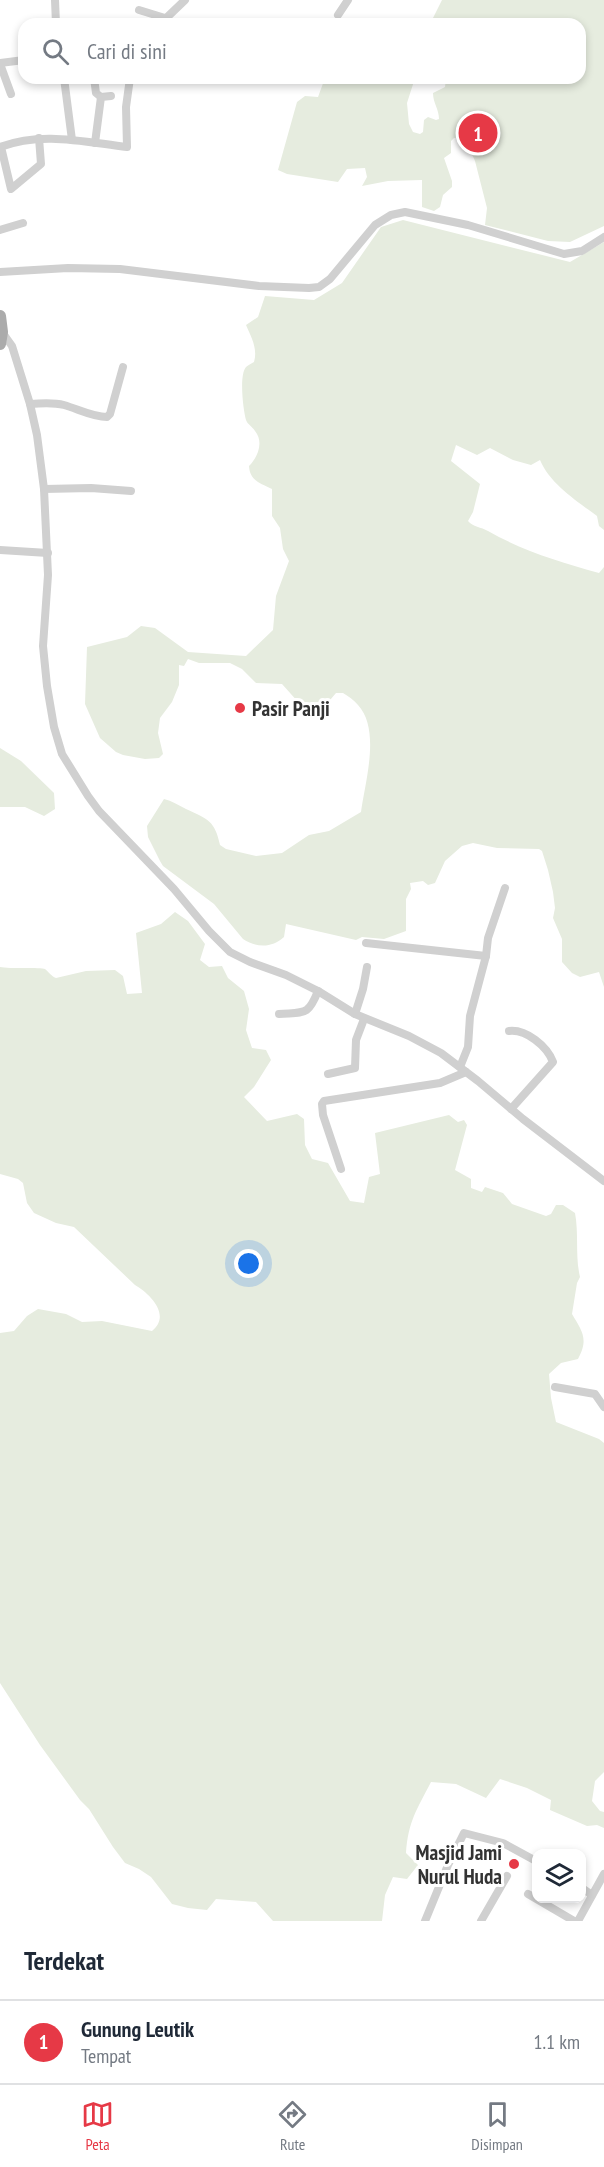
<!DOCTYPE html>
<html lang="id">
<style>
body{margin:0;font-family:"PT Sans Narrow",sans-serif;background:#f6f6f7;color:#1f2937}
.controls{position:absolute;right:18px;bottom:18px;display:grid;overflow:hidden;border-radius:12px;box-shadow:0 3px 9px #0003}
.controls button{width:54px;height:54px;display:grid;place-items:center;padding:0;border:0;border-bottom:2px solid #e0e1e3;background:#fff;color:#1f2937;font:30px sans-serif}
.you{position:absolute;left:249px;top:1264px;width:21px;height:21px;margin:-15px;border:4px solid #fff;border-radius:50%;background:#1a73e8;box-shadow:0 0 0 9px #1a73e833}
.badge{display:grid;place-items:center;width:39px;height:39px;border-radius:50%;background:#e63946;color:#fff;font-size:20px;font-weight:700}
.pin{position:absolute;translate:-50% -50%;border:3px solid #fff;box-shadow:0 2px 6px #0006}
.list{margin:0;padding:0;list-style:none}
h2{display:flex;justify-content:space-between;align-items:center;height:78px;margin:0;padding:0 24px;font-size:26px}
h2 small{font-size:20px;font-weight:400;color:#747a83}
.list li{display:grid;grid-template-columns:39px 1fr auto;gap:18px;align-items:center;box-sizing:border-box;height:84px;padding:0 24px;border-top:2px solid #e0e1e3}
.list b{display:block;font-size:22px;white-space:nowrap}
.list p{margin:0;font-size:20px;white-space:nowrap;color:#747a83}
.list em{font-size:20px;font-style:normal;color:#747a83}
.icon{flex:none;width:33px;height:33px;fill:none;stroke:currentColor;stroke-width:2;stroke-linecap:round;stroke-linejoin:round}
.map{position:relative;flex:none;width:604px;height:1921px;overflow:hidden}
.search{position:absolute;background:#fff;box-shadow:0 3px 9px #0003;left:18px;right:18px;top:18px;height:66px;display:flex;align-items:center;gap:15px;box-sizing:border-box;padding:0 21px;border-radius:18px;color:#747a83;font-size:22px}
.sheet{height:162px;background:#fff}
nav{display:flex;justify-content:space-around;align-items:center;box-sizing:border-box;height:84px;border-top:2px solid #e0e1e3;background:#fff;font-size:16px;color:#747a83}
nav a{display:grid;justify-items:center;gap:3px}
nav .on{color:#e63946}
.map>svg:first-child{display:block}
.green{fill:#e6ecdf}
.lines{fill:none;stroke-linecap:round;stroke-linejoin:round}
.street{stroke:#d0d0d0;stroke-width:8}
.primary{stroke:#ababab;stroke-width:12}
.poi-dot{fill:#e63946;stroke:#fff;stroke-width:2}
.labels{text-anchor:middle;dominant-baseline:central;stroke-width:6;stroke-linejoin:round;paint-order:stroke}
.poi-label{font-size:21px;font-weight:bold;fill:#333;stroke:#fff;text-anchor:start}
</style>
<div class="map">
<svg width="604" height="1921" viewBox="0 0 604 1921">
<rect width="100%" height="100%" fill="#fff"/>
<g class="green">
<path d="M 442,0 L 604,0 L 604,226 L 570,242 L 548,241 L 485,225 L 487,208 L 475,161 L 466,140 L 460,137 L 454,138 L 451,141 L 451,153 L 444,158 L 452,181 L 452,187 L 443,195 L 440,207 L 434,211 L 422,207 L 422,180 L 388,181 L 362,186 L 367,177 L 365,168 L 347,169 L 338,182 L 287,174 L 278,170 L 297,102 L 305,96 L 318,97 L 325,78 L 390,78 L 401,82 L 410,78 L 415,78 L 407,103 L 409,124 L 413,132 L 420,134 L 423,132 L 424,120 L 428,117 L 436,120 L 439,119 C 439,109 433,103 433,93 L 445,87 L 446,78 L 580,78 L 580,24 L 430,24 Z"/>
<path d="M 403,220 L 570,262 L 604,242 L 604,530 L 599,526 L 597,516 C 577,501 550,484 540,460 L 531,465 L 513,460 L 490,448 L 477,455 L 456,445 L 451,461 L 480,484 L 473,512 L 468,521 C 473,527 481,527 488,531 C 523,551 560,562 599,573 L 604,567 L 604,987 L 599,972 L 580,977 L 572,973 L 562,962 L 562,939 L 553,918 L 555,908 L 553,892 L 548,870 L 542,851 L 539,849 L 497,848 L 473,843 L 462,846 L 445,861 L 435,883 L 428,885 L 423,881 L 410,883 L 411,889 L 406,899 L 406,931 L 384,939 L 362,937 L 356,940 L 286,924 L 284,937 C 272,948 257,948 243,939 L 214,904 L 163,866 L 160,861 L 148,837 L 147,826 L 164,799 C 172,801 178,805 186,809 C 208,819 215,821 220,845 L 226,849 L 256,856 L 282,853 L 309,835 L 329,831 L 361,812 C 365,782 381,730 358,705 C 354,700 348,696 343,693 L 336,693 L 325,706 L 299,703 L 282,684 L 256,683 L 242,669 L 230,663 L 199,663 L 188,659 L 184,666 L 179,665 L 179,685 L 172,702 L 160,718 L 158,733 L 163,754 L 159,758 L 145,759 L 123,755 L 116,752 L 100,738 L 85,704 L 87,647 L 127,637 L 141,626 L 155,628 L 188,652 L 246,656 L 273,630 L 276,596 L 289,561 L 283,549 L 280,528 L 272,516 L 272,489 C 260,483 250,481 249,466 C 258,457 264,442 255,431 C 252,426 248,425 246,420 C 243,409 239,375 246,367 C 248,365 251,364 254,362 C 258,348 251,337 246,325 L 258,317 L 265,296 L 314,300 L 342,283 L 381,227 Z"/>
<path d="M 0,748 L 21,761 L 54,793 L 55,809 L 44,816 L 25,807 L 0,807 Z"/>
<path d="M 175,912 L 188,921 L 205,944 L 200,960 L 209,967 L 222,966 L 228,978 L 244,991 L 249,1009 L 246,1030 L 252,1048 L 266,1050 L 271,1060 L 254,1087 L 244,1097 L 267,1121 L 297,1114 L 304,1119 L 305,1145 L 312,1159 L 328,1163 L 350,1201 L 364,1203 L 369,1177 L 380,1174 L 375,1133 L 449,1115 L 458,1122 L 464,1120 L 467,1125 L 455,1170 L 471,1179 L 471,1188 L 482,1192 L 485,1187 L 503,1193 L 512,1204 L 546,1216 L 551,1214 L 556,1205 L 563,1205 L 575,1213 C 579,1234 575,1256 580,1277 L 577,1283 L 572,1314 C 582,1331 589,1339 578,1359 L 561,1363 L 549,1374 L 551,1398 L 556,1422 L 599,1439 L 604,1443 L 604,1772 L 595,1781 L 592,1801 L 600,1811 L 604,1812 L 604,1828 L 597,1825 L 587,1826 L 550,1810 L 551,1800 L 527,1788 L 500,1779 L 486,1798 L 456,1784 L 431,1782 C 417,1809 408,1822 406,1853 L 418,1865 L 407,1879 L 393,1877 L 385,1895 L 382,1921 L 273,1921 L 256,1902 L 216,1899 L 207,1910 L 188,1908 L 172,1904 L 151,1877 L 139,1869 L 125,1863 L 113,1847 L 89,1809 L 80,1800 L 40,1745 L 0,1683 L 0,1333 L 14,1331 L 27,1316 L 38,1309 L 66,1314 L 82,1322 L 102,1321 L 152,1331 C 172,1315 149,1293 135,1285 L 74,1227 L 56,1223 L 34,1213 L 27,1203 L 23,1183 L 18,1179 L 0,1174 L 0,967 C 9,969 41,967 45,969 C 49,972 51,976 56,978 L 86,971 L 115,970 L 123,976 L 127,994 L 142,993 L 136,933 L 161,924 Z"/>
</g>
<g class="lines">
<g class="street">
<path d="M 55,0 L 56,24"/>
<path d="M 139,10 L 165,18"/>
<path d="M 338,15 L 348,0"/>
<path d="M 160,24 L 185,0"/>
<path d="M 0,63 L 24,60"/>
<path d="M 0,64 L 11,94"/>
<path d="M 64,78 L 72,140"/>
<path d="M 94,78 L 96,93 L 101,97"/>
<path d="M 95,143 L 101,97 L 111,96"/>
<path d="M 0,147 C 42,131 84,142 127,147 L 126,107 L 130,78"/>
<path d="M 1,147 L 11,189 L 41,164 L 39,138"/>
<path d="M 0,230 L 23,223"/>
<path d="M 0,272 L 68,268 L 120,269 L 259,286 L 309,288 L 319,287 L 330,279 L 375,225 L 391,215 L 405,212 L 468,225 L 564,254 L 582,251 L 604,237"/>
<path d="M 2,332 L 12,346 L 30,404 L 37,435 L 44,489 L 48,575 L 43,646 L 47,686 L 54,727 L 62,754 L 88,796 L 99,811 L 174,889 L 209,931 L 230,952 L 250,962 L 286,975 L 318,991 L 355,1014 L 409,1036 L 441,1053 L 478,1081 L 523,1119 L 604,1181"/>
<path d="M 30,404 C 41,403 53,402 64,405 C 78,409 93,417 107,417 L 110,414 L 123,367"/>
<path d="M 44,489 L 91,488 L 131,491"/>
<path d="M 0,550 L 48,553"/>
<path d="M 366,943 L 486,956"/>
<path d="M 279,1014 C 305,1012 308,1016 318,991"/>
<path d="M 355,1014 L 363,989 L 367,967"/>
<path d="M 509,1031 C 526,1029 547,1046 553,1062 L 511,1109"/>
<path d="M 460,1067 L 468,1047 L 470,1016 L 486,956 L 488,938 L 505,888"/>
<path d="M 328,1074 L 355,1068 L 356,1040 L 364,1019"/>
<path d="M 341,1169 L 323,1115 L 322,1104 L 324,1101 L 440,1083 L 466,1072"/>
<path d="M 555,1387 L 595,1394 L 604,1407"/>
<path d="M 582,1888 L 592,1895"/>
<path d="M 528,1894 L 574,1921"/>
<path d="M 425,1921 L 448,1865 L 464,1833 L 503,1843 L 536,1861"/>
<path d="M 481,1921 L 507,1876"/>
<path d="M 578,1921 L 604,1874"/>
</g>
<path class="primary" d="M 0,316 L 2,332 L 0,344"/>
</g>
<g class="poi-dot">
<circle cx="240" cy="708" r="6"/>
<circle cx="514" cy="1864" r="6"/>
</g>
<g class="labels">
<g class="poi-label">
<text x="252" y="708">Pasir Panji</text>
<text x="502" y="1852" text-anchor="end">Masjid Jami<tspan x="502" dy="24">Nurul Huda</tspan></text>
</g>
</g>
</svg>
<div class="controls">
<button><svg class="icon" aria-label="layers" viewBox="0 0 24 24"><path d="M12 4l9 5-9 5-9-5zM3 14l9 5 9-5"/></svg></button>
</div>
<div class="you"></div>
<div class="pin badge" style="left:478px;top:133px">1</div>
<div class="search"><svg class="icon" aria-label="search" viewBox="0 0 24 24"><circle cx="10" cy="10" r="6"/><path d="M15 15l6 6"/></svg>Cari di sini</div>
</div>
<section class="sheet">
<h2>Terdekat<small></small></h2>
<ul class="list">
<li><span class="badge">1</span><div><b>Gunung Leutik</b><p>Tempat</p></div><em>1.1 km</em></li>
</ul>
</section>
<nav>
<a class="on"><svg class="icon" aria-label="map" viewBox="0 0 24 24"><path d="M3 6l6-2 6 2 6-2v14l-6 2-6-2-6 2zM9 4v14M15 6v14"/></svg>Peta</a>
<a><svg class="icon" aria-label="directions" viewBox="0 0 24 24"><path d="M12 3l9 9-9 9-9-9zM9 14v-3h6M13 9l2 2-2 2"/></svg>Rute</a>
<a><svg class="icon" aria-label="saved" viewBox="0 0 24 24"><path d="M7 4h10v16l-5-4-5 4z"/></svg>Disimpan</a>
</nav>
